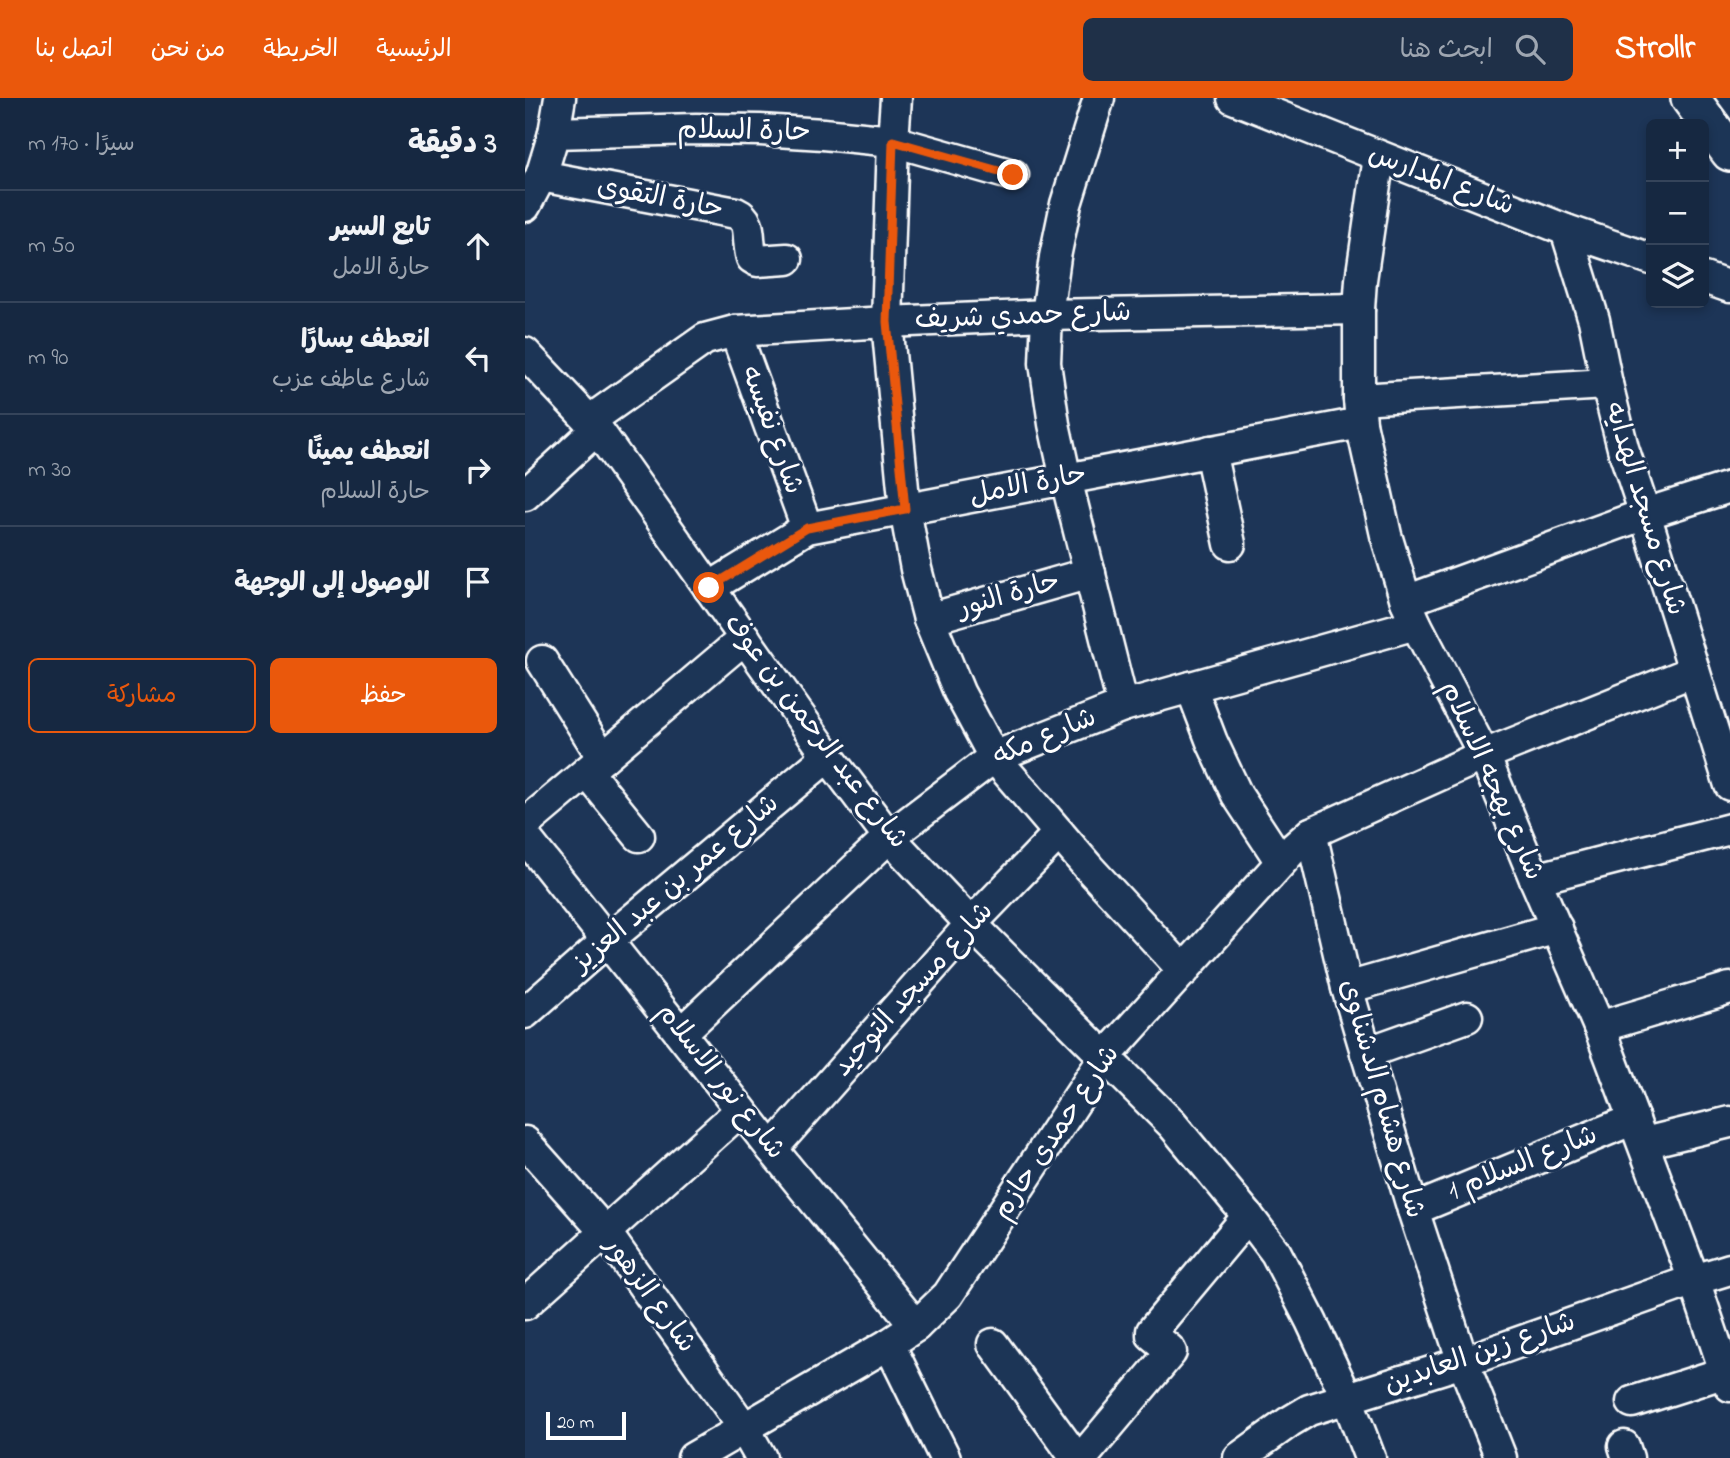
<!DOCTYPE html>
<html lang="ar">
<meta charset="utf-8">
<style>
body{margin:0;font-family:"Indie Flower","Playpen Sans Arabic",sans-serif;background:#1f3048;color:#f1f3f6;direction:rtl}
.controls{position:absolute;right:21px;top:21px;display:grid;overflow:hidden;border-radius:10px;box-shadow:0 4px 10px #0003}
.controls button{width:63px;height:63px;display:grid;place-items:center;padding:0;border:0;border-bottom:2px solid #35445a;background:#162841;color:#f1f3f6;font:35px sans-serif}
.scale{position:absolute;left:21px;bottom:18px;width:80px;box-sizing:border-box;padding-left:7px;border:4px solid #fff;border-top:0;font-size:19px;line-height:24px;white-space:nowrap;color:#fff;-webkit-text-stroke:5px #1d3557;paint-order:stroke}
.stop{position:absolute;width:21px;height:21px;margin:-16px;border:5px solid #ea580c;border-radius:50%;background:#fff}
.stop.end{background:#ea580c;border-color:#fff;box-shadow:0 2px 7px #0008}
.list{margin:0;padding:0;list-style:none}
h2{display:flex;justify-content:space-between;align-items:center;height:91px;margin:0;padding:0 28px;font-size:30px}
h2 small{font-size:23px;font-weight:400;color:#9ea6b1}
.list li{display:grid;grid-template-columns:46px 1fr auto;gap:21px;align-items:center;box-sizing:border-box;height:112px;padding:0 28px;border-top:2px solid #35445a}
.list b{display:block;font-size:26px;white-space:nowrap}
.list p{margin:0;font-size:23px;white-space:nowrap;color:#9ea6b1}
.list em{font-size:23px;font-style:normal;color:#9ea6b1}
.actions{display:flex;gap:14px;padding:21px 28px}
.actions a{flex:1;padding:16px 0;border:2px solid #ea580c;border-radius:10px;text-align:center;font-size:24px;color:#ea580c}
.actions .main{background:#ea580c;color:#fff}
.icon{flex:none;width:38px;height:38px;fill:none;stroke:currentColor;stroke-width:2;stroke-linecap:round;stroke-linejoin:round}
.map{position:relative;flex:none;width:1205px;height:1360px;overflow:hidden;direction:ltr}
header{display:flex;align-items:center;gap:42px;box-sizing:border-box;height:98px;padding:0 35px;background:#ea580c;color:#fff}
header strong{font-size:33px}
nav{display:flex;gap:38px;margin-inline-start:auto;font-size:24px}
.search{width:490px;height:63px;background:#1f3048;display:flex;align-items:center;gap:18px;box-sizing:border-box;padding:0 24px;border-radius:10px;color:#9ea6b1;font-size:26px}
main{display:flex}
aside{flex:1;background:#162841}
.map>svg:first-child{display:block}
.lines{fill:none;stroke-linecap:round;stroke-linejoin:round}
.minor-casing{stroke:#fff;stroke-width:35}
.tertiary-casing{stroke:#fff;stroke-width:42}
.minor{stroke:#1d3557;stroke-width:30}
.tertiary{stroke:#1d3557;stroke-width:37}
.route{stroke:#ea580c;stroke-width:9}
.labels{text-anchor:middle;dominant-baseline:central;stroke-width:6;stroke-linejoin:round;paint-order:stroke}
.street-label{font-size:28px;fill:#fff;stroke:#1d3557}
</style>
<header>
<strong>Strollr</strong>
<div class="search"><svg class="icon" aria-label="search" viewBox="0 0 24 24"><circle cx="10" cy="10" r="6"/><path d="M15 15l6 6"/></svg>ابحث هنا</div>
<nav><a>الرئيسية</a><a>الخريطة</a><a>من نحن</a><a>اتصل بنا</a></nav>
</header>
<main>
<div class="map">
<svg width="1205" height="1360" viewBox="0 0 1205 1360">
<rect width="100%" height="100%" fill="#1d3557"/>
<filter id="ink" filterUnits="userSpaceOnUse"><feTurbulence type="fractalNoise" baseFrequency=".0143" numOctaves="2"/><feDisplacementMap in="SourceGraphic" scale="14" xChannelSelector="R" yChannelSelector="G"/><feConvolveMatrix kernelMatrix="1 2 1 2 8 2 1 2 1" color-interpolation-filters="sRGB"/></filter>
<g filter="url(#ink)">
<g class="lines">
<defs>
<g id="minor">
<path d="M 371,0 L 368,43 L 362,224 L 380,411 L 391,471 L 404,521 L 434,594 L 469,659 L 564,770 L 659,873"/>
<path d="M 574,0 L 541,106 L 530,159 L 522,217 L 520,265 L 529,326 L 541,381 L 598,608"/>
<path d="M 708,0 L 1041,132 L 1126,161"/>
<path d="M 29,35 L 171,31 L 235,32 L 298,36 L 368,43 L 488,77"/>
<path d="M 854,59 L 836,182 L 834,211 L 834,301 L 836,325 L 861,437 L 881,503 L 891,526 L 959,657 L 1010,781 L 1074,929 L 1169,1182 L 1205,1288"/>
<path d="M 16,78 L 211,115 C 229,123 221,142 227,160 L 232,163 L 262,161"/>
<path d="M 0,108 L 16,78 L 29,35 L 35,0"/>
<path d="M 1041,132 L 1069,222 L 1082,286 L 1098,350 L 1120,416 L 1205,687"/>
<path d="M 1179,180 L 1205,189"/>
<path d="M 210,233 L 282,430"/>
<path d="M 0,255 L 72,331 L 303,658 L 364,739 L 446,826 L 647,1026 L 723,1118 L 751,1155 L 786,1223 L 822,1300 L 845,1360"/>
<path d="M 834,301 L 1082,286"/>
<path d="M 64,323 L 180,241 L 210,233 L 362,224 L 522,217 L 834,211"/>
<path d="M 685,353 L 705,446"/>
<path d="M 0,397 L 72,331"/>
<path d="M 184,490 L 282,430 L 836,325"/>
<path d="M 881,503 L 1120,416 L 1205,389"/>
<path d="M 404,521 L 565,475"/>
<path d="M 17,563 L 78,660"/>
<path d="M 666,589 L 687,644 L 712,697 L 756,764"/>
<path d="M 62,674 L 114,738"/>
<path d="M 0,726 L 220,540"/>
<path d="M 786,735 L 822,890 L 888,1112 L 938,1264 L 976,1360"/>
<path d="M 0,739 L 247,1051 L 391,1228"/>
<path d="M 1010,781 L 1205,731"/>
<path d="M 822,890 L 1032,830"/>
<path d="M 0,915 L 83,842 L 303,658"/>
<path d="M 1074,929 L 1205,890"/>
<path d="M 156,935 L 364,739 L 469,659 L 598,608 L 891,526"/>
<path d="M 841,955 L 942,919"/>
<path d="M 0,1044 L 81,1135 L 219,1330 L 236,1360"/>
<path d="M 1119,1045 L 1205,1024"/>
<path d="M 247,1051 L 446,826 L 534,735"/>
<path d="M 888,1112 L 1109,1021"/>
<path d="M 0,1206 L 216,1012"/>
<path d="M 364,1246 L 420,1360"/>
<path d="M 468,1246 L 551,1360"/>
<path d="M 1107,1304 L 1201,1274"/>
<path d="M 1099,1348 L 1103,1360"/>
<path d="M 168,1360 L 364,1246 L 391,1228 L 423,1197 L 579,960 L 770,749 L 786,735 L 959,657 L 1169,573"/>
<path d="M 557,1360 L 646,1254 L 644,1251 L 627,1237 L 627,1233 L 723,1118"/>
<path d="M 714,1360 L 764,1324 L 784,1312 L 938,1264 L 1169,1182 L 1205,1171"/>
</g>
<path id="tertiary" d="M 1165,0 L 1205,54"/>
</defs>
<use href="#minor" class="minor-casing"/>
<use href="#tertiary" class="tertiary-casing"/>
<use href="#minor" class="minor"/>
<use href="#tertiary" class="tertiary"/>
</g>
</g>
<g class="lines" filter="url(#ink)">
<path class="route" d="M 184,490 L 282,430 L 380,411 L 362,224 L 368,43 L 488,77"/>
</g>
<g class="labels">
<g class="street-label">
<text transform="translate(219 34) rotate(1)">حارة السلام</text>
<text transform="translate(916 83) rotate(21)">شارع المدارس</text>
<text transform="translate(135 101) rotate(11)">حارة التقوى</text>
<text transform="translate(498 219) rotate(-2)">شارع حمدي شريف</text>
<text transform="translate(246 332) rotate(70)">شارع نفيسه</text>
<text transform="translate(503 388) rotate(-11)">حارة الامل</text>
<text transform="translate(1119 411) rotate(73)">شارع مسجد الهدايه</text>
<text transform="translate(484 498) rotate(-16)">حارة النور</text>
<text transform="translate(290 634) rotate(53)">شارع عبد الرحمن بن عوف</text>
<text transform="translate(520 640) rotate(-23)">شارع مكه</text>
<text transform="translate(966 683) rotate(66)">شارع بهجه الاسلام</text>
<text transform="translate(151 786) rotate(-40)">شارع عمر بن عبد العزيز</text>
<text transform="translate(389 892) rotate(-48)">شارع مسجد التوحيد</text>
<text transform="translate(195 984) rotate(52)">شارع نور الاسلام</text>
<text transform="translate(856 1001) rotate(74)">شارع هشام الدشناوى</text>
<text transform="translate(532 1035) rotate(-56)">شارع حمدى حازم</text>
<text transform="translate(998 1066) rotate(-22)">شارع السلام 1</text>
<text transform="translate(124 1197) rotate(54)">شارع الزهور</text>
<text transform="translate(955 1256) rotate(-19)">شارع زين العابدين</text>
</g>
</g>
</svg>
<div class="controls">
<button>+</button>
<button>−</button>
<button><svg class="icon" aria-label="layers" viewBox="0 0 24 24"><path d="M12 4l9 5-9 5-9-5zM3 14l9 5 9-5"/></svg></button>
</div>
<div class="scale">20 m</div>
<div class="stop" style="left:184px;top:490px"></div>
<div class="stop end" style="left:488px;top:77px"></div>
</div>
<aside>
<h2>3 دقيقة<small>سيرًا · 170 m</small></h2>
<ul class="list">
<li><svg class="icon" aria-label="ahead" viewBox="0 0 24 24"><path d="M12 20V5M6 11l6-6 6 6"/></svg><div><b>تابع السير</b><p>حارة الامل</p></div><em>50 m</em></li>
<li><svg class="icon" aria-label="left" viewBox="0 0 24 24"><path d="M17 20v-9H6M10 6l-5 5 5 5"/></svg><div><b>انعطف يسارًا</b><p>شارع عاطف عزب</p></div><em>90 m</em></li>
<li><svg class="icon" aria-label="right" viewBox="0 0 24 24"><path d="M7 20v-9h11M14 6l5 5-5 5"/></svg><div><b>انعطف يمينًا</b><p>حارة السلام</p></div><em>30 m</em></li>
<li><svg class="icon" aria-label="arrive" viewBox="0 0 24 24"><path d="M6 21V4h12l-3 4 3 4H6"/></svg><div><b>الوصول إلى الوجهة</b></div></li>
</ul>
<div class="actions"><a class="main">حفظ</a><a>مشاركة</a></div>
</aside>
</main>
